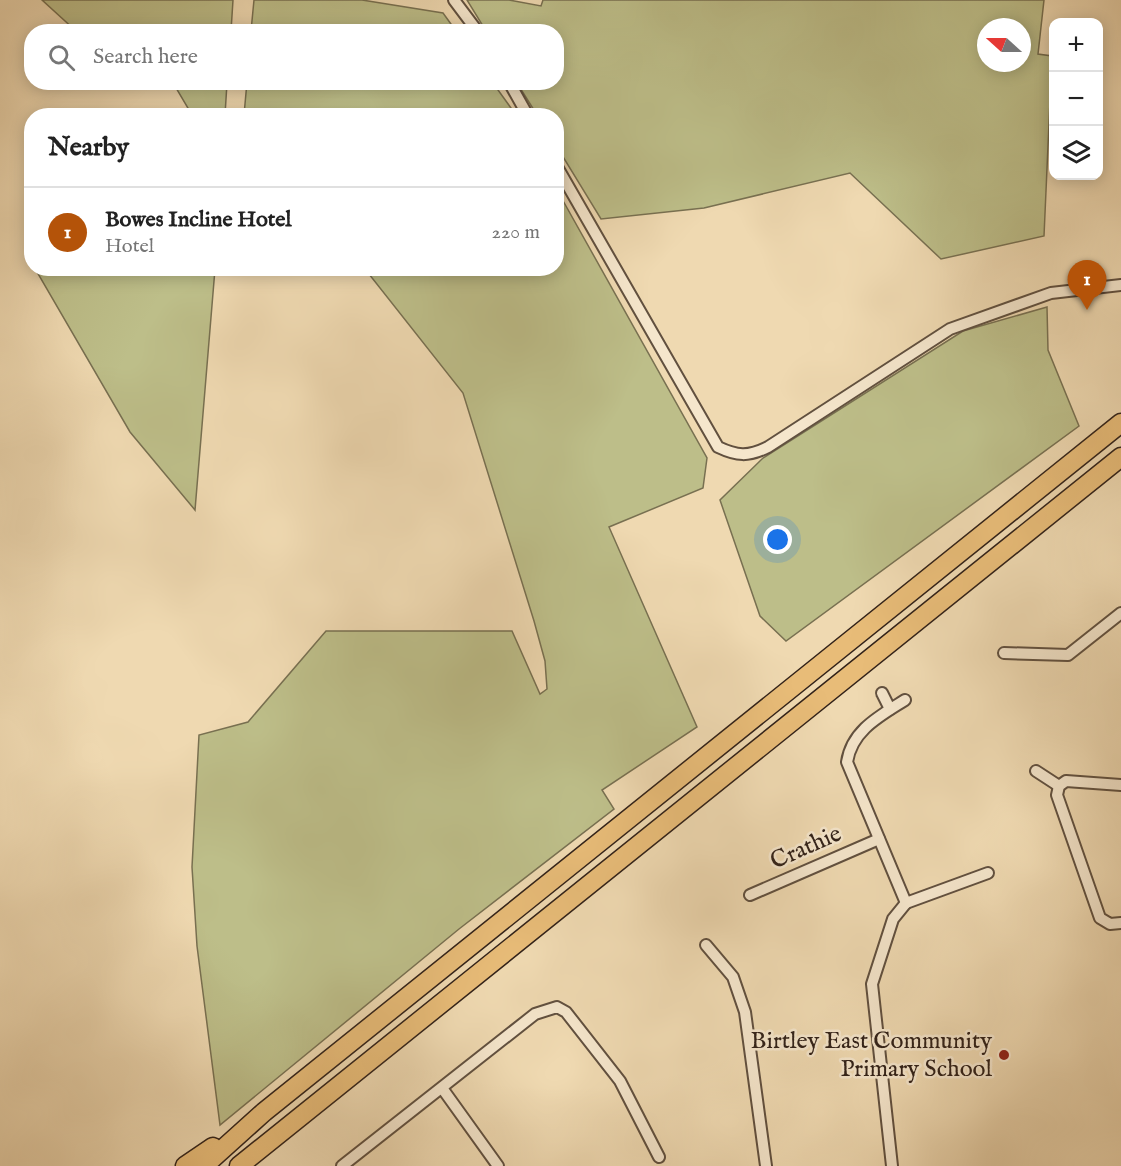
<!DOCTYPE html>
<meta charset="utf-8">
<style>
body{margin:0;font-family:"IM FELL English",serif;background:#f6f6f6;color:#222}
.controls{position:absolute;right:18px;top:18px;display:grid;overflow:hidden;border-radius:12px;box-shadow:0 3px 15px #0003}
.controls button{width:54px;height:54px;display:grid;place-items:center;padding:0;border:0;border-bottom:2px solid #e0e0e0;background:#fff;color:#222;font:30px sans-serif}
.compass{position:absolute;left:977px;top:18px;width:54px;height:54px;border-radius:50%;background:#fff;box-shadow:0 3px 15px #0003;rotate:291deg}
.you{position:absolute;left:778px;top:540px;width:21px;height:21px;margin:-15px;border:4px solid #fff;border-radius:50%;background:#1a73e8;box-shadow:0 0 0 9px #1a73e833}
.badge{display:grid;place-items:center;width:39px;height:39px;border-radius:50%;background:#b45309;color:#fff;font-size:20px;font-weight:700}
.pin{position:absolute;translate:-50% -50px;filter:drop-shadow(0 2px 3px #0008)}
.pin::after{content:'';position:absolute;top:32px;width:21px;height:18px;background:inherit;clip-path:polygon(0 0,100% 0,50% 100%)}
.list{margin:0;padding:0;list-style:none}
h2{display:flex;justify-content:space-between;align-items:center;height:78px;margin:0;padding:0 24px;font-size:26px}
h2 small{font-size:20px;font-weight:400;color:#767676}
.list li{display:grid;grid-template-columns:39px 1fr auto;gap:18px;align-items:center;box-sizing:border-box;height:90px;padding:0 24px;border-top:2px solid #e0e0e0}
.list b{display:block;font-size:22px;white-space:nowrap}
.list p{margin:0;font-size:20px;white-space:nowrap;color:#767676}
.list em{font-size:20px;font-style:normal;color:#767676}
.icon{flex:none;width:33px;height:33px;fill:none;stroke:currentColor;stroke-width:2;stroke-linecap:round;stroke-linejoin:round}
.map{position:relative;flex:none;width:1121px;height:1166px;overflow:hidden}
.search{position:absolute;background:#fff;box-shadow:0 3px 15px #0003;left:24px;top:24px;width:540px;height:66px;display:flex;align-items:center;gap:15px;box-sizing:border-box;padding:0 21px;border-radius:24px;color:#767676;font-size:22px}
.panel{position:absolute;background:#fff;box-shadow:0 3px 15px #0003;left:24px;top:108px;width:540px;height:168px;border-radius:24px}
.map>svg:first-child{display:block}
.green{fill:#bdbe89;stroke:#787051;stroke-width:1.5;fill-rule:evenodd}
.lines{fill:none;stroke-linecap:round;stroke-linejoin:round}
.minor-casing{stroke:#61503f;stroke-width:14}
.trunk-casing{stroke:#322219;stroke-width:21}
.minor{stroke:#f5e6cc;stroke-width:10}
.trunk{stroke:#e8bc78;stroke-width:18}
.poi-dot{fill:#8f2418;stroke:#f5e6cc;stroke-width:2}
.labels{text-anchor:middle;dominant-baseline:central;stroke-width:5;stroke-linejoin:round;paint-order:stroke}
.street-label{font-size:24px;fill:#322219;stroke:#f5e6cc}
.poi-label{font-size:24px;fill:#322219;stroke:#f5e6cc;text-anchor:end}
</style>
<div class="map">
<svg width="1121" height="1166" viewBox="0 0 1121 1166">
<rect width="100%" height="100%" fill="#efd9b1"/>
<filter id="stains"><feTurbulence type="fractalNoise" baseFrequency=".00333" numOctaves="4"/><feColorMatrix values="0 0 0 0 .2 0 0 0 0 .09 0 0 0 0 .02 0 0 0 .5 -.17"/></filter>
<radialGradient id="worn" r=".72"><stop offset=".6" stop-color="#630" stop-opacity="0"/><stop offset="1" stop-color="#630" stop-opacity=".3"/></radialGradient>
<g class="green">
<path d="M 42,0 L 233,0 L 231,31 L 76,31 Z"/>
<path d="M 254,0 L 362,0 L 443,13 L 456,31 L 251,31 Z"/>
<path d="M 467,0 L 509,0 L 541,6 L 543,0 L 1044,0 L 1038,54 L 1052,56 L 1044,236 L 941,259 L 850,173 L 704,208 L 601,219 L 557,147 L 556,116 L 537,115 L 517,83 L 556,82 L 556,32 L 486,31 ZM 986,27 L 1022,27 L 1022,63 L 986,63 Z"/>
<path d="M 247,82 L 493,83 L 516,115 L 244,115 Z"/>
<path d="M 168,83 L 227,83 L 225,115 L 192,115 L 175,86 Z"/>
<path d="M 557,190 L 707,458 L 703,488 L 609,527 L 697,727 L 602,790 L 614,809 L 459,929 L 220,1125 L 197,946 L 192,867 L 199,735 L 248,722 L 326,631 L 512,631 L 540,694 L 547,689 L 545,661 L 534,621 L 463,393 L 365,269 L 556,268 Z"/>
<path d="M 51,268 L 215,269 L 195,510 L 130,432 L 37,272 Z"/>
<path d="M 1047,307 L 1048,350 L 1079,426 L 786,641 L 760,616 L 720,500 L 763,458 L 963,331 Z"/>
</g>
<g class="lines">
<defs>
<g id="minor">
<path d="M 454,0 L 478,32"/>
<path d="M 509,82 L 528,116"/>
<path d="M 556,165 L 718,447 C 737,456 748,457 768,447 L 950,329 L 1051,293 L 1121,285"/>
<path d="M 1004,653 L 1068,655 L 1121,613"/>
<path d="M 882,693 L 890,709"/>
<path d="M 905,700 C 880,716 852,730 847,762 L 906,903"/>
<path d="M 1036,771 L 1059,786"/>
<path d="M 1121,785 L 1066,781 L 1059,786 L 1057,795 L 1100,918 L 1110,924 L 1121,923"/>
<path d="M 750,895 L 879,839"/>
<path d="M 906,903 L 988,873"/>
<path d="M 706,945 L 733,977 L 745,1012 L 766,1166"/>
<path d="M 442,1088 L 498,1166"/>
<path d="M 342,1166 L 535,1014 L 557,1007 L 566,1012 L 620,1081 L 659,1157"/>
<path d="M 892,1166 L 872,984 L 893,919 L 906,903"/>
</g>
<g id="trunk">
<path d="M 185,1166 L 213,1147"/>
<path d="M 204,1166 L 264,1112 L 1121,423"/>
<path d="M 239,1166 L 1121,457"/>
</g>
</defs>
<use href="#minor" class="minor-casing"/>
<use href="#trunk" class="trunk-casing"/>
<use href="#minor" class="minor"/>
<use href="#trunk" class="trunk"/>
</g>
<circle class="poi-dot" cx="1004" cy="1055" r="6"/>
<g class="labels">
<g class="street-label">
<text transform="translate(806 848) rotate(-24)">Crathie</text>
</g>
<g class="poi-label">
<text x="992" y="1041">Birtley East Community<tspan x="992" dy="28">Primary School</tspan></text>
</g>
</g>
<rect width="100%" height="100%" filter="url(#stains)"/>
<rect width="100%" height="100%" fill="url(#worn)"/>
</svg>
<div class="controls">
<button>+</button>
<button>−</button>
<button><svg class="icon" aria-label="layers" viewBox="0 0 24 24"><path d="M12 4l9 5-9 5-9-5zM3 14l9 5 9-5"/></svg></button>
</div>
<svg class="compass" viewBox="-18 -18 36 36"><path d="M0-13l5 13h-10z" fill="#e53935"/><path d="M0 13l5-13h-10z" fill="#767676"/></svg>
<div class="you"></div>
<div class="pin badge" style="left:1087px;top:310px">1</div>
<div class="search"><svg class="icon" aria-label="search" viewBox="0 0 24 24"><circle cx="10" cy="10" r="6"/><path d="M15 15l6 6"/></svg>Search here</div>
<section class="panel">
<h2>Nearby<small></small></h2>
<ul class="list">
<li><span class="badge">1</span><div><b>Bowes Incline Hotel</b><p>Hotel</p></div><em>220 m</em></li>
</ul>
</section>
</div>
